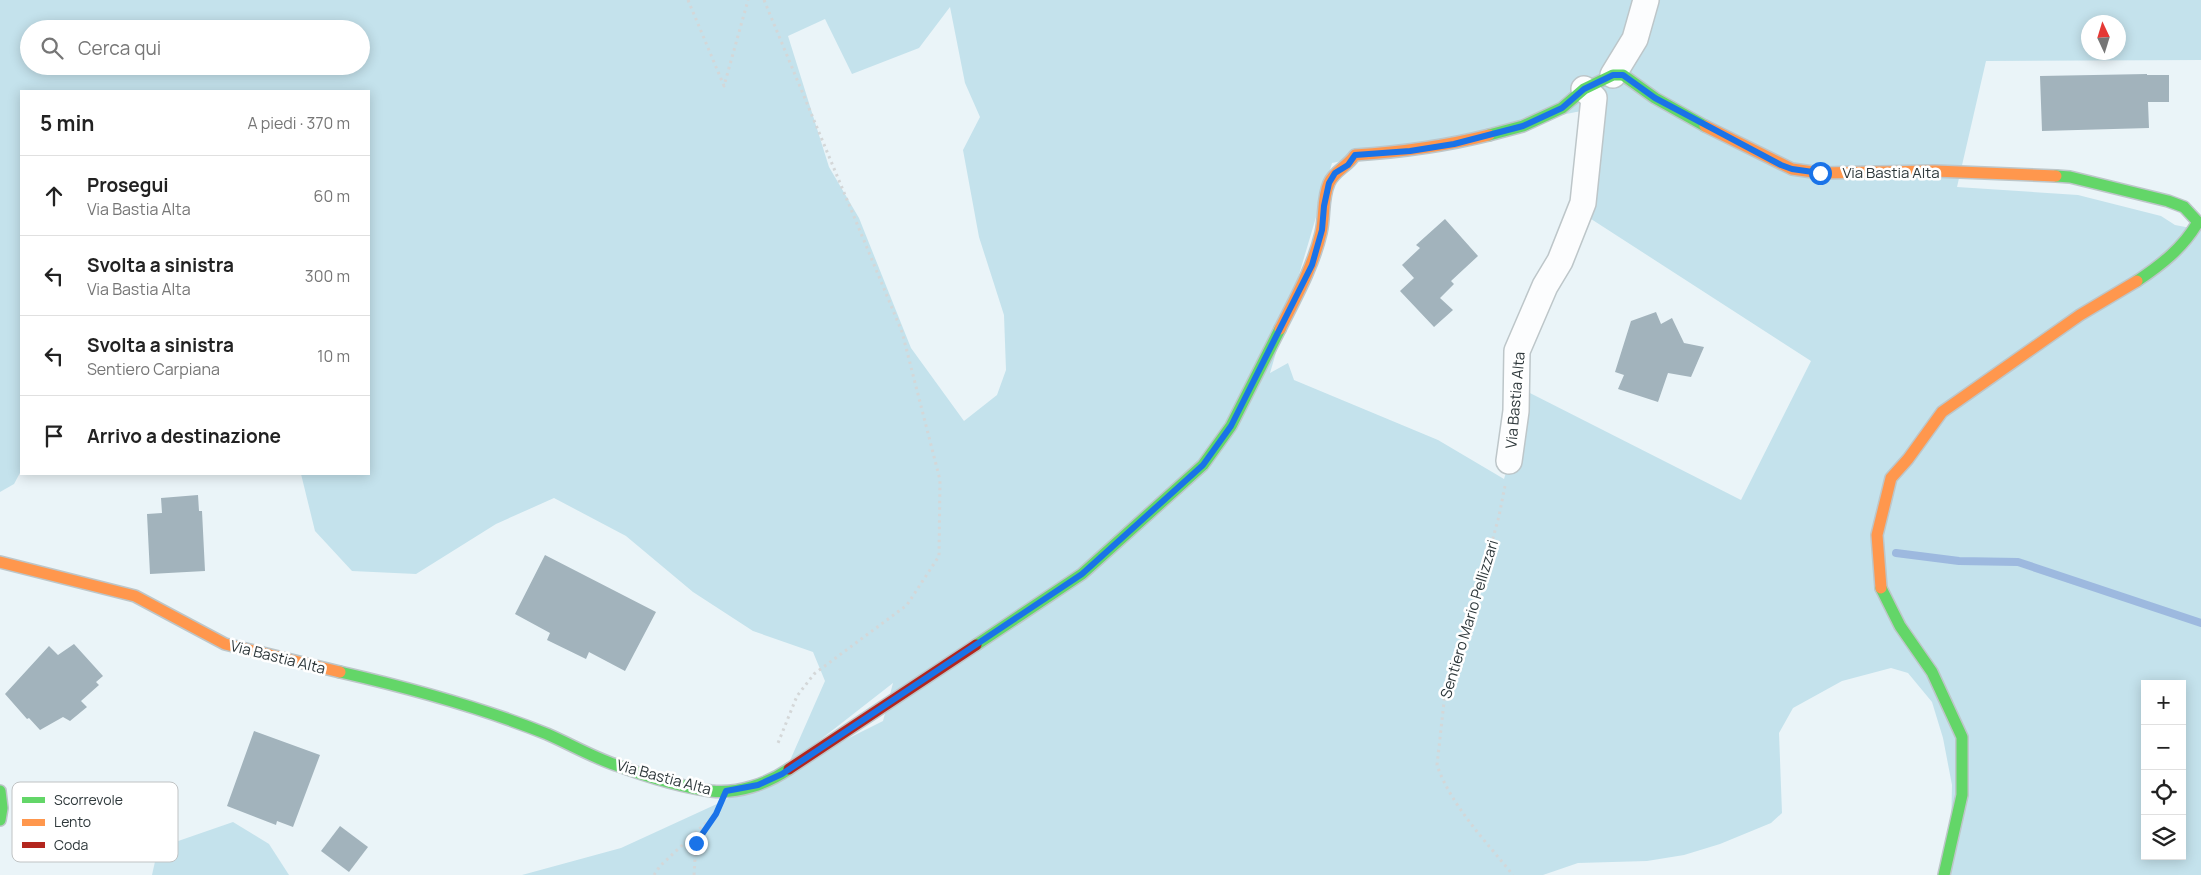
<!DOCTYPE html>
<html lang="it">
<meta charset="utf-8">
<style>
body{margin:0;font-family:Manrope,sans-serif;background:#f2f2f2;color:#222}
.controls{position:absolute;right:15px;bottom:15px;display:grid;overflow:hidden;border-radius:0px;box-shadow:0 2px 12px #0003}
.controls button{width:45px;height:45px;display:grid;place-items:center;padding:0;border:0;border-bottom:1px solid #e0e0e0;background:#fff;color:#222;font:25px sans-serif}
.compass{position:absolute;left:2081px;top:15px;width:45px;height:45px;border-radius:50%;background:#fff;box-shadow:0 2px 12px #0003;rotate:356deg}
.stop{position:absolute;width:15px;height:15px;margin:-11px;border:4px solid #1a73e8;border-radius:50%;background:#fff}
.stop.end{background:#1a73e8;border-color:#fff;box-shadow:0 1px 5px #0008}
.list{margin:0;padding:0;list-style:none}
h2{display:flex;justify-content:space-between;align-items:center;height:65px;margin:0;padding:0 20px;font-size:21px}
h2 small{font-size:16px;font-weight:400;color:#767676}
.list li{display:grid;grid-template-columns:32px 1fr auto;gap:15px;align-items:center;box-sizing:border-box;height:80px;padding:0 20px;border-top:1px solid #e0e0e0}
.list b{display:block;font-size:19px;white-space:nowrap}
.list p{margin:0;font-size:16px;white-space:nowrap;color:#767676}
.list em{font-size:16px;font-style:normal;color:#767676}
.icon{flex:none;width:28px;height:28px;fill:none;stroke:currentColor;stroke-width:2;stroke-linecap:round;stroke-linejoin:round}
.map{position:relative;flex:none;width:2201px;height:875px;overflow:hidden}
.search{position:absolute;background:#fff;box-shadow:0 2px 12px #0003;left:20px;top:20px;width:350px;height:55px;display:flex;align-items:center;gap:12px;box-sizing:border-box;padding:0 18px;border-radius:28px;color:#767676;font-size:19px}
.panel{position:absolute;background:#fff;box-shadow:0 2px 12px #0003;left:20px;top:90px;width:350px;height:385px;border-radius:0px}
.map>svg:first-child{display:block}
.green{fill:#c4e2ec;fill-rule:evenodd}
.lines{fill:none;stroke-linecap:round;stroke-linejoin:round}
.stream{stroke:#9db9df;stroke-width:8}
.building{fill:#a2b3bc}
.street-casing{stroke:#bdc6c9;stroke-width:28}
.fast-casing{stroke:#bdc6c9;stroke-width:14}
.slow-casing{stroke:#bdc6c9;stroke-width:14}
.jam-casing{stroke:#bdc6c9;stroke-width:14}
.path{stroke:#d4d7d8;stroke-width:3;stroke-dasharray:2.5 4;stroke-linecap:butt}
.street{stroke:#fcfdfe;stroke-width:25}
.fast{stroke:#63d668;stroke-width:11}
.slow{stroke:#ff974d;stroke-width:11}
.jam{stroke:#b3261e;stroke-width:11}
.route{stroke:#1a73e8;stroke-width:6}
.labels{text-anchor:middle;dominant-baseline:central;stroke-width:5;stroke-linejoin:round;paint-order:stroke}
.street-label{font-size:15px;fill:#2e383b;stroke:#fff}
.key{fill:#fff;stroke:#c0c3c4;stroke-width:1}
.key-label{font-size:14px;fill:#2e383b}
</style>
<div class="map">
<svg width="2201" height="875" viewBox="0 0 2201 875">
<rect width="100%" height="100%" fill="#eaf4f8"/>
<g class="green">
<path d="M 0,0 L 2201,0 L 2201,60 L 1986,61 L 1957,187 L 2078,195 L 2161,216 L 2175,225 L 2201,230 L 2201,875 L 1950,875 L 1952,785 L 1943,738 L 1932,702 L 1908,673 L 1891,668 L 1842,681 L 1793,708 L 1779,733 L 1782,813 L 1771,823 L 1720,844 L 1684,855 L 1647,861 L 1578,863 L 1543,875 L 522,875 L 621,848 L 719,803 L 883,721 L 893,683 L 788,765 L 825,681 L 813,652 L 753,631 L 693,592 L 626,536 L 554,498 L 496,524 L 416,574 L 352,571 L 315,531 L 301,474 L 369,474 L 369,91 L 21,91 L 21,471 L 14,484 L 0,492 ZM 950,7 L 965,83 L 980,117 L 963,150 L 979,237 L 1004,315 L 1006,370 L 997,395 L 964,421 L 911,348 L 859,218 L 829,167 L 788,36 L 825,19 L 852,74 L 919,48 ZM 2088,22 L 2118,22 L 2118,52 L 2088,52 ZM 29,29 L 361,29 L 361,66 L 29,66 ZM 1598,109 L 1588,217 L 1811,361 L 1741,500 L 1520,388 L 1512,453 L 1504,479 L 1438,440 L 1294,380 L 1288,363 L 1270,373 L 1332,163 L 1576,112 ZM 2145,684 L 2182,684 L 2182,856 L 2145,856 Z"/>
<path d="M 233,822 L 269,844 L 289,875 L 152,875 L 158,848 Z"/>
</g>
<g class="lines">
<path class="stream" d="M 1896,553 L 1959,561 L 2018,562 L 2201,623"/>
</g>
<g class="building">
<path d="M 2147,74 L 2147,75 L 2169,75 L 2169,102 L 2148,102 L 2149,128 L 2042,131 L 2040,76 Z"/>
<path d="M 1445,219 L 1478,256 L 1451,281 L 1454,284 L 1440,298 L 1453,310 L 1434,327 L 1400,291 L 1414,278 L 1402,265 L 1420,248 L 1416,245 Z"/>
<path d="M 1656,312 L 1661,324 L 1672,318 L 1684,343 L 1704,347 L 1691,377 L 1668,373 L 1658,402 L 1618,389 L 1624,375 L 1615,372 L 1631,321 Z"/>
<path d="M 198,495 L 199,511 L 202,511 L 205,571 L 150,574 L 147,514 L 162,513 L 161,498 Z"/>
<path d="M 545,555 L 656,612 L 625,671 L 589,652 L 586,659 L 547,640 L 550,633 L 515,614 Z"/>
<path d="M 74,644 L 103,676 L 96,682 L 99,685 L 81,701 L 87,707 L 70,721 L 63,717 L 40,730 L 29,718 L 27,719 L 5,694 L 49,646 L 58,655 Z"/>
<path d="M 254,731 L 320,755 L 293,827 L 277,821 L 276,825 L 227,806 Z"/>
<path d="M 340,826 L 368,847 L 349,872 L 321,851 Z"/>
</g>
<g class="lines">
<defs>
<g id="street">
<path d="M 1613,75 L 1635,39 L 1646,0"/>
<path d="M 1509,461 L 1516,411 L 1517,351 L 1545,286 L 1560,261 L 1583,203 L 1594,98 L 1584,89"/>
</g>
<g id="fast">
<path d="M 1489,135 L 1523,126 L 1562,108 L 1584,89 L 1613,75 L 1623,75 L 1655,98 L 1705,126"/>
<path d="M 2056,176 L 2070,177 L 2168,201 L 2184,207 L 2198,222 C 2183,248 2161,265 2137,281"/>
<path d="M 1881,588 L 1900,626 L 1932,672 L 1962,737 L 1962,795 L 1944,875"/>
<path d="M 976,645 L 1082,574 L 1203,465 L 1231,426 L 1280,329"/>
<path d="M 340,672 C 410,688 480,707 547,734 C 570,744 592,757 616,765 C 643,775 682,787 711,791 C 738,794 767,784 789,769"/>
<path d="M 0,791 L 2,808 L 0,820"/>
</g>
<g id="slow">
<path d="M 1705,126 L 1792,169 L 1820,173 L 1935,171 L 2056,176"/>
<path d="M 1280,329 C 1296,297 1313,267 1321,233 C 1325,216 1322,199 1329,183 C 1334,171 1347,167 1355,155 C 1401,152 1445,146 1489,135"/>
<path d="M 0,562 L 135,596 L 225,644 L 340,672"/>
<path d="M 1881,588 L 1877,535 L 1891,478 L 1908,459 L 1942,412 L 2080,315 L 2137,281"/>
</g>
<path id="jam" d="M 789,769 L 976,645"/>
</defs>
<use href="#street" class="street-casing"/>
<use href="#fast" class="fast-casing"/>
<use href="#slow" class="slow-casing"/>
<use href="#jam" class="jam-casing"/>
<g class="path">
<path d="M 688,0 L 724,86 L 748,0"/>
<path d="M 764,0 L 902,332 L 940,480 L 939,556 L 907,605 L 814,674 L 797,696 L 778,743"/>
<path d="M 1505,486 L 1499,516 L 1481,582 L 1446,684 L 1437,765 C 1450,804 1487,843 1513,875"/>
<path d="M 654,875 L 660,866 L 710,819"/>
<path d="M 694,875 L 696,843 L 713,818"/>
</g>
<use href="#street" class="street"/>
<use href="#fast" class="fast"/>
<use href="#slow" class="slow"/>
<use href="#jam" class="jam"/>
</g>
<g class="lines">
<path class="route" d="M 696,843 L 716,814 L 726,791 L 758,785 L 782,774 L 1082,574 L 1203,465 L 1231,426 L 1312,265 L 1322,230 L 1324,206 L 1329,183 L 1335,173 L 1348,165 L 1355,155 L 1410,151 L 1454,144 L 1523,126 L 1562,108 L 1584,89 L 1613,75 L 1623,75 L 1655,98 L 1781,165 L 1792,169 L 1820,173"/>
</g>
<g class="labels">
<g class="street-label">
<text x="1891" y="172">Via Bastia Alta</text>
<text transform="translate(1515 400) rotate(-85)">Via Bastia Alta</text>
<text transform="translate(1469 619) rotate(-73)">Sentiero Mario Pellizzari</text>
<text transform="translate(278 657) rotate(14)">Via Bastia Alta</text>
<text transform="translate(664 777) rotate(15)">Via Bastia Alta</text>
</g>
</g>
<rect x="12" y="782" width="166" height="80" rx="8" class="key"/>
<rect x="22" y="797" width="23" height="6" fill="#63d668"/>
<rect x="22" y="819" width="23" height="7" fill="#ff974d"/>
<rect x="22" y="842" width="23" height="6" fill="#b3261e"/>
<g class="key-label">
<text x="54" y="805">Scorrevole</text>
<text x="54" y="827">Lento</text>
<text x="54" y="850">Coda</text>
</g>
</svg>
<div class="controls">
<button>+</button>
<button>−</button>
<button><svg class="icon" aria-label="locate" viewBox="0 0 24 24"><circle cx="12" cy="12" r="6"/><path d="M12 2v4M12 18v4M2 12h4M18 12h4"/></svg></button>
<button><svg class="icon" aria-label="layers" viewBox="0 0 24 24"><path d="M12 4l9 5-9 5-9-5zM3 14l9 5 9-5"/></svg></button>
</div>
<svg class="compass" viewBox="-18 -18 36 36"><path d="M0-13l5 13h-10z" fill="#e53935"/><path d="M0 13l5-13h-10z" fill="#767676"/></svg>
<div class="stop" style="left:1820px;top:173px"></div>
<div class="stop end" style="left:696px;top:843px"></div>
<div class="search"><svg class="icon" aria-label="search" viewBox="0 0 24 24"><circle cx="10" cy="10" r="6"/><path d="M15 15l6 6"/></svg>Cerca qui</div>
<section class="panel">
<h2>5 min<small>A piedi · 370 m</small></h2>
<ul class="list">
<li><svg class="icon" aria-label="ahead" viewBox="0 0 24 24"><path d="M12 20V5M6 11l6-6 6 6"/></svg><div><b>Prosegui</b><p>Via Bastia Alta</p></div><em>60 m</em></li>
<li><svg class="icon" aria-label="left" viewBox="0 0 24 24"><path d="M17 20v-9H6M10 6l-5 5 5 5"/></svg><div><b>Svolta a sinistra</b><p>Via Bastia Alta</p></div><em>300 m</em></li>
<li><svg class="icon" aria-label="left" viewBox="0 0 24 24"><path d="M17 20v-9H6M10 6l-5 5 5 5"/></svg><div><b>Svolta a sinistra</b><p>Sentiero Carpiana</p></div><em>10 m</em></li>
<li><svg class="icon" aria-label="arrive" viewBox="0 0 24 24"><path d="M6 21V4h12l-3 4 3 4H6"/></svg><div><b>Arrivo a destinazione</b></div></li>
</ul>
</section>
</div>
